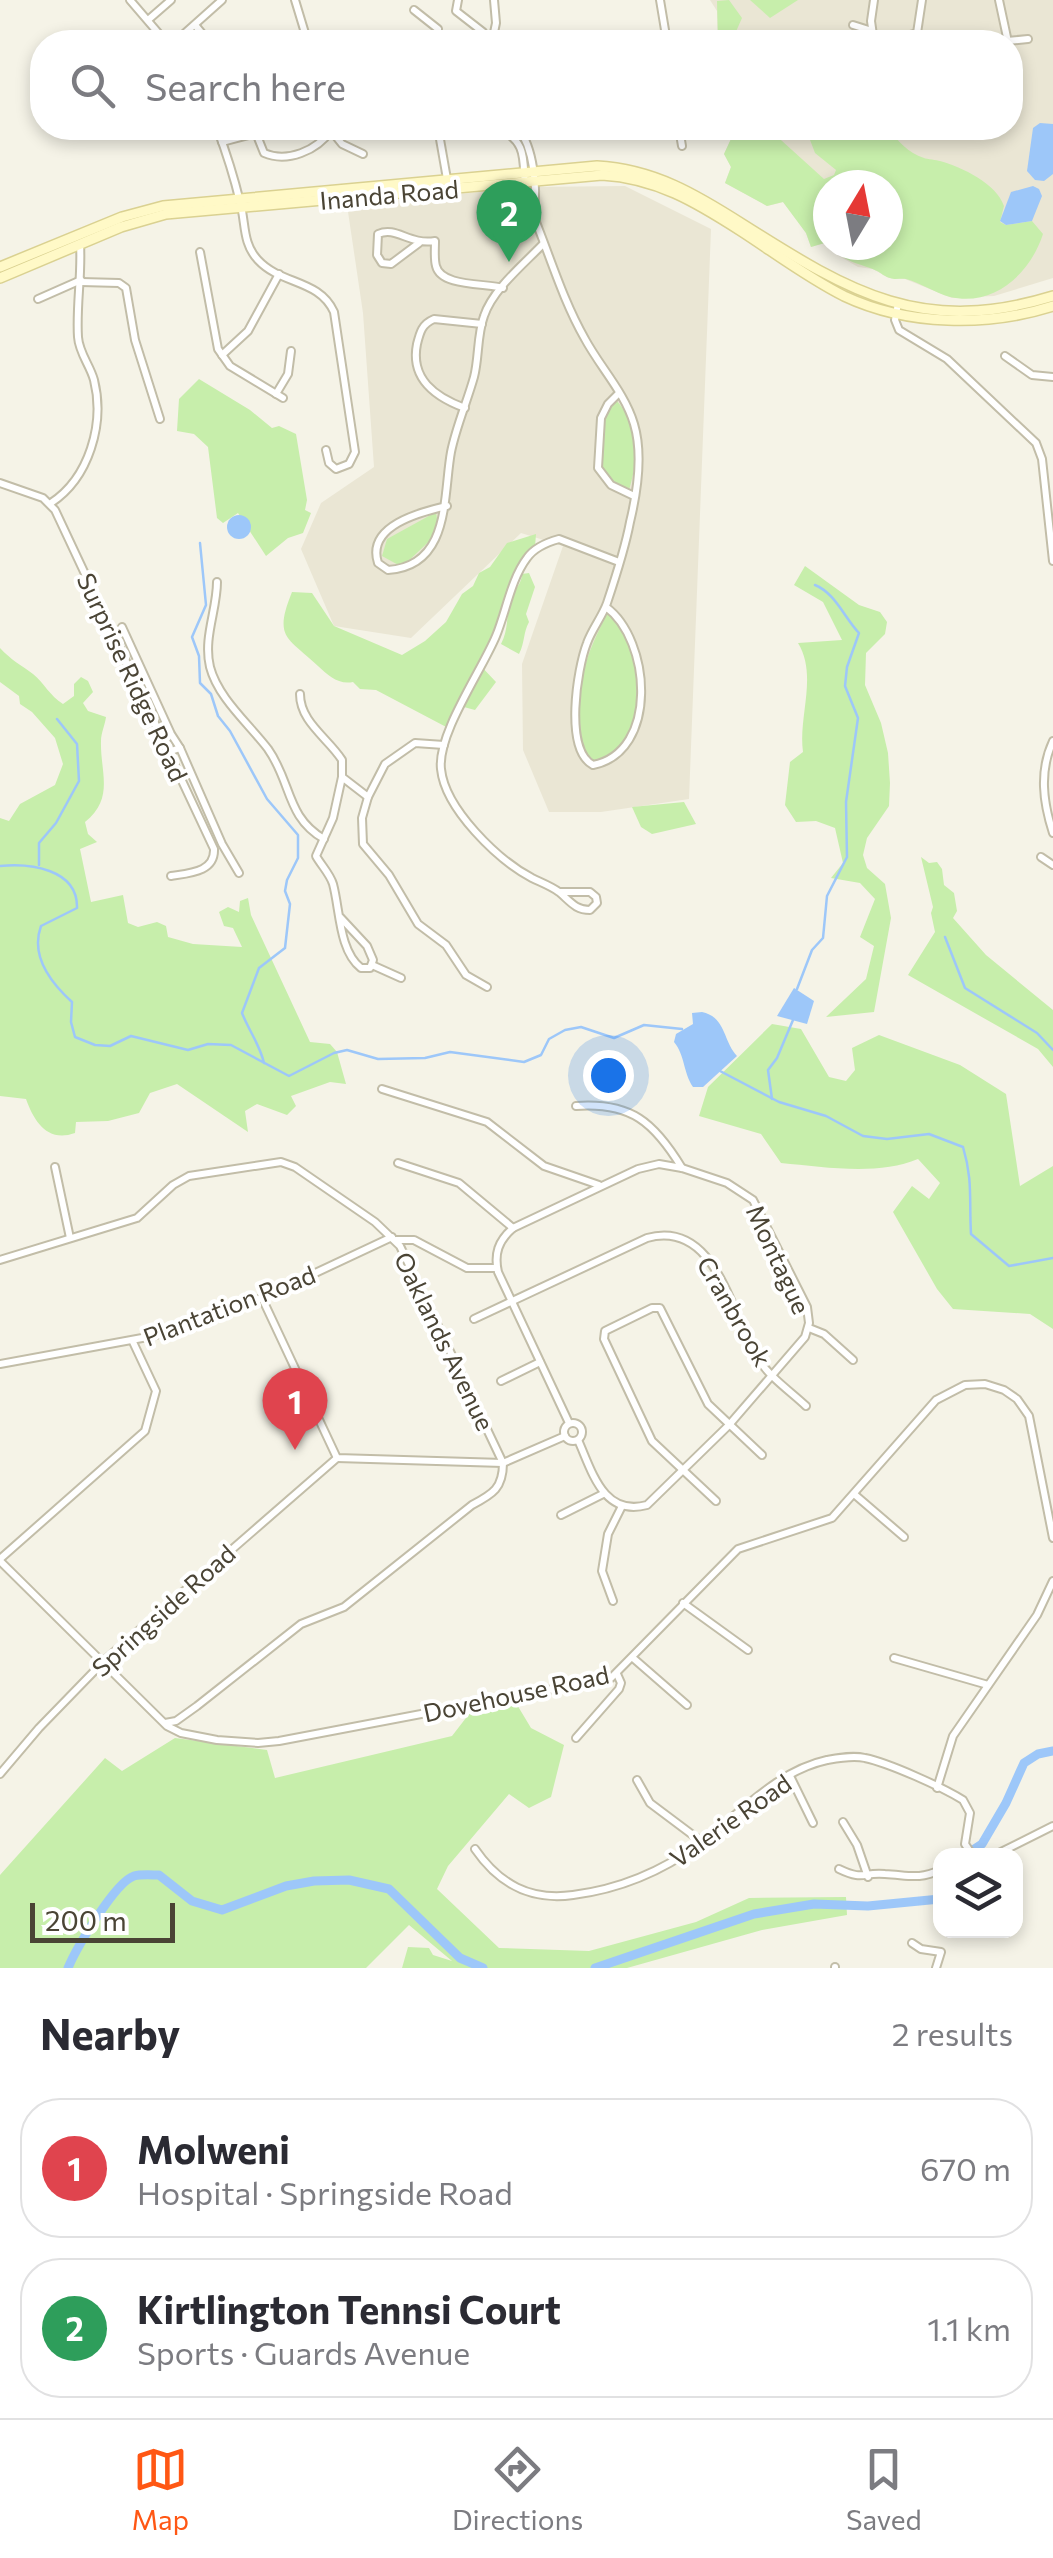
<!DOCTYPE html>
<meta charset="utf-8">
<style>
body{margin:0;font-family:Commissioner,sans-serif;background:#f2f2f3;color:#2b2b33}
.controls{position:absolute;right:30px;bottom:30px;display:grid;overflow:hidden;border-radius:20px;box-shadow:0 5px 15px #0003}
.controls button{width:90px;height:90px;display:grid;place-items:center;padding:0;border:0;border-bottom:2px solid #e1e1e2;background:#fff;color:#2b2b33;font:50px sans-serif}
.compass{position:absolute;left:813px;top:170px;width:90px;height:90px;border-radius:50%;background:#fff;box-shadow:0 5px 15px #0003;rotate:10deg}
.scale{position:absolute;left:30px;bottom:25px;width:145px;box-sizing:border-box;padding-left:10px;border:5px solid #4a4435;border-top:0;font-size:28px;line-height:35px;white-space:nowrap;color:#4a4435;-webkit-text-stroke:8px #fff;paint-order:stroke}
.you{position:absolute;left:608px;top:1075px;width:35px;height:35px;margin:-25px;border:8px solid #fff;border-radius:50%;background:#1a73e8;box-shadow:0 0 0 15px #1a73e833}
.badge{display:grid;place-items:center;width:65px;height:65px;border-radius:50%;background:#ff5714;color:#fff;font-size:32px;font-weight:700}
.pin{position:absolute;translate:-50% -82px;filter:drop-shadow(0 2px 5px #0008)}
.pin::after{content:'';position:absolute;top:52px;width:35px;height:30px;background:inherit;clip-path:polygon(0 0,100% 0,50% 100%)}
.list{margin:0;padding:0;list-style:none}
h2{display:flex;justify-content:space-between;align-items:center;height:130px;margin:0;padding:0 40px;font-size:42px}
h2 small{font-size:32px;font-weight:400;color:#7c7c81}
.list li{display:grid;grid-template-columns:65px 1fr auto;gap:30px;align-items:center;box-sizing:border-box;height:140px;margin:0 20px 20px;padding:0 20px;border:2px solid #e1e1e2;border-radius:40px}
.list b{display:block;font-size:38px;white-space:nowrap}
.list p{margin:0;font-size:32px;white-space:nowrap;color:#7c7c81}
.list em{font-size:32px;font-style:normal;color:#7c7c81}
.icon{flex:none;width:55px;height:55px;fill:none;stroke:currentColor;stroke-width:2;stroke-linecap:round;stroke-linejoin:round}
.map{position:relative;flex:none;width:1053px;height:1968px;overflow:hidden}
.search{position:absolute;background:#fff;box-shadow:0 5px 15px #0003;left:30px;right:30px;top:30px;height:110px;display:flex;align-items:center;gap:25px;box-sizing:border-box;padding:0 35px;border-radius:40px;color:#7c7c81;font-size:38px}
.sheet{height:450px;background:#fff}
nav{display:flex;justify-content:space-around;align-items:center;box-sizing:border-box;height:140px;border-top:2px solid #e1e1e2;background:#fff;font-size:28px;color:#7c7c81}
nav a{display:grid;justify-items:center;gap:5px}
nav .on{color:#ff5714}
.map>svg:first-child{display:block}
.residential{fill:#eae6d4}
.green{fill:#c7eeab}
.water{fill:#9dc7f9}
.lines{fill:none;stroke-linecap:round;stroke-linejoin:round}
.stream{stroke:#9dc7f9;stroke-width:2.5}
.river{stroke:#9dc7f9;stroke-width:9}
.street-casing{stroke:#c2bda8;stroke-width:10}
.secondary-casing{stroke:#dad191;stroke-width:12}
.street{stroke:#fff;stroke-width:6}
.secondary{stroke:#fff9c7;stroke-width:9}
.labels{text-anchor:middle;dominant-baseline:central;stroke-width:8;stroke-linejoin:round;paint-order:stroke}
.street-label{font-size:25px;fill:#4a4435;stroke:#fff}
</style>
<div class="map">
<svg width="1053" height="1968" viewBox="0 0 1053 1968">
<rect width="100%" height="100%" fill="#f5f3e7"/>
<g class="residential">
<path d="M 710,0 L 1053,0 L 1053,278 L 994,296 L 952,298 L 905,279 L 889,278 L 873,269 L 858,267 L 839,256 L 831,245 L 888,245 L 888,185 L 828,185 L 828,242 L 811,247 L 806,233 L 783,202 L 767,206 L 725,183 L 731,167 L 724,154 L 736,128 L 1010,128 L 1010,42 L 718,42 L 717,11 Z"/>
<path d="M 625,186 L 711,229 L 689,799 L 601,812 L 549,812 L 523,750 L 522,664 L 563,546 L 521,533 L 411,638 L 334,626 L 301,549 L 321,503 L 374,467 L 363,313 L 347,205 L 531,187 Z"/>
</g>
<g class="green">
<path d="M 729,0 L 742,18 L 734,36 L 735,42 L 718,42 L 717,1 Z"/>
<path d="M 750,0 L 798,0 L 770,18 Z"/>
<path d="M 736,128 L 771,131 L 824,179 L 834,175 L 836,170 L 815,153 L 807,132 L 802,128 L 888,128 C 898,141 908,153 924,158 C 927,159 937,160 940,161 C 962,167 997,184 1004,206 L 1000,222 L 1006,225 L 1032,221 L 1043,234 C 1030,274 994,307 950,297 C 935,293 921,283 906,279 C 901,278 895,280 890,278 C 885,277 881,273 877,271 C 858,262 845,264 831,245 L 888,245 L 888,185 L 828,185 L 828,242 L 811,247 L 806,233 L 783,202 L 767,206 L 725,183 L 731,167 L 724,154 Z"/>
<path d="M 199,379 L 250,410 L 272,428 L 279,426 L 296,434 L 307,500 L 305,510 L 311,513 L 303,533 L 288,538 L 266,556 L 238,513 L 223,523 L 217,518 L 208,447 L 194,434 L 177,431 L 179,399 Z"/>
<path d="M 617,401 C 643,432 638,458 628,494 L 599,472 L 602,414 Z"/>
<path d="M 436,512 L 439,532 L 402,567 L 382,556 L 387,539 Z"/>
<path d="M 536,534 L 535,547 L 522,560 L 494,641 L 479,664 L 496,682 L 475,710 L 460,706 L 450,729 L 376,690 L 360,689 L 353,682 C 338,685 328,675 318,666 C 288,637 273,639 292,592 L 312,593 L 334,626 L 402,655 L 425,641 L 446,622 L 462,594 L 473,586 L 479,573 L 490,567 L 507,543 Z"/>
<path d="M 805,566 L 859,605 L 880,612 L 887,622 L 885,634 L 866,653 L 865,685 L 881,723 L 888,753 L 890,783 L 889,806 L 867,838 L 863,855 L 867,868 L 885,884 L 891,918 L 874,1012 L 826,1017 L 866,979 L 874,946 L 860,937 L 875,899 L 860,883 L 831,878 L 843,863 L 835,828 L 816,821 L 796,822 L 785,805 L 790,762 L 803,752 C 798,716 818,676 798,643 L 842,640 L 823,602 L 794,585 Z"/>
<path d="M 529,573 L 535,587 L 526,614 L 529,622 C 523,633 525,642 519,654 L 501,644 C 510,627 505,613 512,596 C 516,587 521,585 522,574 Z"/>
<path d="M 608,612 C 645,646 654,716 613,752 C 604,759 596,763 585,760 C 574,697 578,669 608,612 Z"/>
<path d="M 0,648 C 11,660 21,665 33,674 C 44,683 50,696 63,704 L 74,696 L 74,684 L 81,677 L 88,681 L 93,692 L 83,703 L 88,711 L 106,717 C 105,725 101,733 101,741 C 100,772 115,798 85,822 L 88,834 L 97,842 L 80,849 L 91,902 L 123,895 L 128,923 L 138,927 L 157,922 L 166,926 L 168,937 L 193,944 L 242,947 L 233,928 L 224,926 L 219,912 L 228,907 L 239,912 L 240,901 L 248,898 L 251,915 L 310,1042 L 330,1044 L 337,1052 L 346,1084 L 330,1082 L 291,1096 L 296,1106 L 287,1115 L 257,1104 L 245,1111 L 248,1132 L 177,1084 L 150,1093 L 139,1113 L 108,1121 L 76,1122 L 75,1133 C 47,1143 34,1121 26,1099 L 0,1096 L 0,818 L 9,821 L 20,804 L 55,785 L 63,764 L 55,738 L 32,712 L 20,704 L 19,696 L 0,682 Z"/>
<path d="M 684,802 L 696,824 L 652,834 L 641,827 L 632,807 Z"/>
<path d="M 921,857 L 929,863 L 937,862 L 942,869 L 944,885 L 954,893 L 957,911 L 953,918 L 986,955 L 1053,1010 L 1053,1067 L 1038,1049 L 908,975 L 935,932 L 931,913 L 933,907 Z"/>
<path d="M 772,1024 L 801,1029 L 829,1077 L 846,1081 L 855,1070 L 852,1048 L 879,1035 L 960,1065 L 1006,1094 L 1020,1186 L 1053,1166 L 1053,1329 L 1030,1314 L 953,1309 L 937,1289 L 893,1212 L 912,1186 L 929,1199 L 940,1183 L 918,1159 C 878,1176 824,1167 781,1163 L 761,1134 L 699,1116 L 708,1087 Z"/>
<path d="M 516,1703 L 531,1728 L 564,1745 L 551,1797 L 529,1808 L 509,1794 L 448,1866 L 437,1889 L 499,1948 L 589,1951 L 696,1922 L 749,1898 L 846,1897 L 847,1915 L 762,1930 L 627,1968 L 402,1968 L 408,1947 L 429,1948 L 433,1955 L 452,1961 L 409,1925 L 366,1968 L 0,1968 L 0,1875 L 105,1758 L 122,1771 L 175,1738 L 267,1750 L 275,1778 L 452,1736 L 469,1714 Z"/>
</g>
<g class="water">
<path d="M 1040,123 L 1053,124 L 1053,174 L 1044,181 L 1035,180 L 1027,171 L 1033,128 Z"/>
<path d="M 1033,186 L 1039,189 L 1042,196 L 1032,221 L 1006,225 L 1000,221 L 1011,192 Z"/>
<circle cx="239" cy="527" r="12"/>
<path d="M 794,988 L 814,1001 L 807,1024 L 777,1016 Z"/>
<path d="M 702,1012 C 726,1017 723,1041 737,1056 L 703,1087 L 693,1087 C 683,1072 685,1055 674,1042 L 676,1034 L 693,1024 L 692,1013 Z"/>
</g>
<g class="lines">
<g class="stream">
<path d="M 200,543 L 206,605 L 192,637 L 199,656 L 200,683 L 211,694 L 218,716 L 230,731 L 267,799 L 298,835 L 298,858 L 287,880 L 285,891 L 290,904 L 285,948 L 259,968 L 242,1013 C 249,1031 260,1045 264,1063"/>
<path d="M 39,865 L 39,843 L 56,823 L 79,781 L 77,744 L 57,719"/>
<path d="M 0,866 C 30,863 78,869 77,908 L 41,926 C 30,956 51,983 72,1002 L 71,1022 L 75,1037 L 95,1045 L 110,1046 L 131,1036 L 188,1050 L 208,1044 L 231,1045 L 289,1076 L 334,1053 L 347,1050 L 378,1059 L 425,1058 L 450,1052 L 524,1062 L 541,1055 L 549,1039 L 565,1030 L 581,1027 L 614,1038 L 644,1025 L 682,1029"/>
<path d="M 945,937 L 965,988 L 1037,1033 L 1053,1050"/>
<path d="M 797,989 L 812,950 L 823,938 L 827,896 L 847,857 L 846,802 L 858,718 L 845,686 L 847,667 L 859,633 C 844,617 835,593 815,585"/>
<path d="M 720,1071 L 779,1102 L 826,1116 L 863,1136 L 887,1139 L 929,1134 L 963,1147 C 973,1180 969,1200 971,1234 L 1009,1266 L 1053,1258"/>
<path d="M 772,1099 L 768,1070 L 777,1058 L 793,1020"/>
</g>
<g class="river">
<path d="M 973,1850 L 982,1844 L 1006,1803 L 1024,1763 L 1038,1754 L 1053,1751"/>
<path d="M 68,1968 C 76,1949 115,1882 134,1876 C 141,1874 152,1875 159,1875 L 192,1901 L 222,1910 L 286,1886 L 314,1881 L 349,1880 L 389,1889 L 460,1958 L 483,1968"/>
<path d="M 595,1968 L 754,1914 L 814,1904 L 868,1906 L 940,1899"/>
</g>
<defs>
<g id="street">
<path d="M 130,0 L 166,42"/>
<path d="M 458,0 L 456,11 L 483,32 L 485,42"/>
<path d="M 660,0 L 667,42"/>
<path d="M 999,0 L 1008,42"/>
<path d="M 414,10 L 438,29"/>
<path d="M 148,20 L 171,0"/>
<path d="M 195,25 L 209,42"/>
<path d="M 853,25 L 872,31"/>
<path d="M 395,39 L 398,42"/>
<path d="M 1007,41 L 1028,39"/>
<path d="M 175,42 L 222,0"/>
<path d="M 283,42 L 305,33 L 295,0"/>
<path d="M 492,42 L 496,23 L 494,0"/>
<path d="M 874,42 L 871,21 L 874,0"/>
<path d="M 885,42 L 917,33"/>
<path d="M 921,42 L 917,33 L 922,0"/>
<path d="M 217,128 C 226,152 234,177 240,202 C 246,223 242,243 258,260 C 281,285 319,279 334,312 L 355,452 L 349,464 L 336,469 L 329,463 L 326,450"/>
<path d="M 254,128 L 264,153 C 287,163 317,151 331,130"/>
<path d="M 438,128 L 447,179"/>
<path d="M 497,128 C 537,144 517,174 529,205 C 548,249 561,297 585,339 C 600,367 625,393 634,424 C 643,454 637,493 630,522 C 625,549 616,576 607,603 C 602,617 592,629 587,643 C 577,669 564,750 593,765 C 659,752 651,640 606,607"/>
<path d="M 518,128 C 534,148 537,187 534,213"/>
<path d="M 679,128 L 682,146"/>
<path d="M 971,128 L 975,130"/>
<path d="M 330,129 L 342,144 L 363,154"/>
<path d="M 222,142 L 256,133 L 259,128"/>
<path d="M 419,243 L 391,264 L 382,263 L 377,255 L 378,234 C 397,226 408,245 435,241 C 435,249 434,259 436,266 C 441,287 486,283 503,288"/>
<path d="M 200,252 L 218,349 L 230,366 L 283,398"/>
<path d="M 81,282 L 119,283 L 126,288 L 135,340 L 160,419"/>
<path d="M 38,299 L 81,280"/>
<path d="M 898,303 L 895,320 L 899,330 L 947,359 L 1036,443 L 1042,459 L 1053,561"/>
<path d="M 222,355 L 248,331 L 279,274"/>
<path d="M 1005,356 L 1032,375 L 1053,377"/>
<path d="M 276,394 L 288,374 L 291,351"/>
<path d="M 618,394 L 608,404 L 601,418 L 598,468 L 611,485 L 634,496"/>
<path d="M 465,408 C 435,397 410,379 417,344 C 420,332 422,324 434,319 L 482,324"/>
<path d="M 0,483 L 43,498 L 55,510 L 214,849 C 215,872 190,873 171,876"/>
<path d="M 51,503 C 89,478 105,424 94,380 C 90,365 79,353 78,337 C 76,306 82,275 80,244"/>
<path d="M 447,506 C 420,512 366,526 378,563 L 388,570 C 451,566 443,495 451,452 C 456,427 467,402 474,377 C 479,358 477,335 484,316 C 493,289 524,264 543,244"/>
<path d="M 217,582 C 217,610 203,638 210,667 C 218,698 249,724 268,749 C 292,783 286,817 324,839"/>
<path d="M 122,627 L 171,734 L 180,748 L 168,752"/>
<path d="M 300,694 C 300,722 328,738 342,760 L 342,777 L 368,797"/>
<path d="M 1053,741 C 1039,771 1043,802 1053,833"/>
<path d="M 444,745 L 415,743 L 385,764 L 368,797 L 362,818 L 363,844 L 389,875 L 418,924 L 446,945 L 466,975 L 487,987"/>
<path d="M 180,748 L 222,844 L 239,873"/>
<path d="M 1041,857 L 1053,865"/>
<path d="M 559,892 L 590,892 L 596,897 L 597,903 L 590,910 C 575,910 570,901 559,892 C 551,886 540,882 532,878 C 498,860 445,809 441,769 C 437,734 482,670 496,636 C 506,612 511,579 527,558 C 534,548 548,542 559,539 L 619,562"/>
<path d="M 340,917 L 367,946 L 373,960 L 370,968 L 361,968 C 339,951 340,910 333,884 C 330,874 321,865 316,856 L 333,818 L 342,777"/>
<path d="M 372,965 L 401,978"/>
<path d="M 382,1089 L 487,1122 L 544,1166 L 599,1185"/>
<path d="M 576,1106 C 631,1102 654,1122 682,1168"/>
<path d="M 398,1163 L 459,1183 L 513,1228"/>
<path d="M 55,1167 L 70,1238"/>
<path d="M 396,1240 L 414,1240 L 467,1268 L 497,1268"/>
<path d="M 0,1260 L 137,1218 L 173,1185 L 189,1176 L 281,1162 L 295,1167 L 375,1222 L 400,1246 L 503,1463 C 503,1488 493,1494 472,1505 L 344,1607 L 301,1624 L 197,1706 L 176,1721 L 165,1723"/>
<path d="M 262,1298 L 337,1458 L 503,1463 L 565,1436"/>
<path d="M 474,1319 L 647,1238 C 716,1219 731,1314 757,1357 C 769,1377 789,1390 806,1406"/>
<path d="M 809,1328 L 824,1334 L 853,1360"/>
<path d="M 0,1364 L 153,1336 L 262,1298 L 392,1237"/>
<path d="M 501,1381 L 540,1362"/>
<circle cx="573" cy="1432" r="9"/>
<path d="M 569,1423 L 498,1272 C 494,1254 498,1241 513,1228 L 638,1169 L 659,1164 L 682,1168 L 727,1183 L 753,1200 L 807,1307 L 809,1323 L 805,1337 L 729,1425 L 647,1505 C 603,1517 592,1471 578,1440"/>
<path d="M 854,1494 L 904,1537"/>
<path d="M 716,1501 L 652,1441 L 604,1339 L 605,1331 L 652,1308 L 660,1308 L 708,1404 L 762,1455"/>
<path d="M 561,1515 L 603,1494"/>
<path d="M 0,1559 L 145,1431 L 156,1391 L 133,1342"/>
<path d="M 0,1561 L 167,1726 L 181,1733 L 217,1740 L 258,1743 L 279,1741 L 611,1678 L 738,1549 L 832,1518 L 936,1400 L 965,1385 L 985,1384 L 1004,1390 L 1017,1399 L 1029,1416 L 1053,1538"/>
<path d="M 613,1601 L 602,1571 L 608,1534 L 622,1506"/>
<path d="M 683,1603 L 748,1650"/>
<path d="M 633,1658 L 687,1705"/>
<path d="M 894,1658 L 988,1685"/>
<path d="M 576,1738 L 619,1689 L 621,1683 L 617,1674"/>
<path d="M 0,1774 L 39,1728 L 106,1659 L 337,1458"/>
<path d="M 790,1776 L 813,1823"/>
<path d="M 637,1780 L 650,1803 L 702,1842"/>
<path d="M 937,1788 L 953,1736 L 1037,1615 L 1053,1581"/>
<path d="M 843,1822 L 857,1845 L 868,1877"/>
<path d="M 475,1849 C 499,1884 530,1901 573,1895 C 620,1889 661,1872 699,1844 C 739,1815 776,1771 827,1760 C 838,1758 853,1755 865,1758 C 889,1763 942,1787 963,1800 L 970,1813 L 965,1844 L 973,1856"/>
<path d="M 993,1856 L 1053,1826"/>
<path d="M 839,1869 C 864,1881 862,1872 885,1874 C 908,1875 919,1880 940,1870"/>
<path d="M 912,1943 L 921,1949 L 941,1952 L 936,1968"/>
<path d="M 835,1967 L 835,1968"/>
</g>
<g id="secondary">
<path d="M 0,267 L 122,217 L 163,206 L 597,166 C 654,169 697,195 744,225 C 851,293 923,336 1053,296"/>
<path d="M 0,278 L 121,227 L 166,214 L 602,175 C 656,178 696,202 741,231 C 775,253 808,278 844,296 C 908,326 987,327 1053,306"/>
</g>
</defs>
<use href="#street" class="street-casing"/>
<use href="#secondary" class="secondary-casing"/>
<use href="#street" class="street"/>
<use href="#secondary" class="secondary"/>
</g>
<g class="labels">
<g class="street-label">
<text transform="translate(389 194) rotate(-5)">Inanda Road</text>
<text transform="translate(133 677) rotate(65)">Surprise Ridge Road</text>
<text transform="translate(779 1259) rotate(65)">Montague</text>
<text transform="translate(229 1305) rotate(-21)">Plantation Road</text>
<text transform="translate(735 1311) rotate(60)">Cranbrook</text>
<text transform="translate(445 1341) rotate(64)">Oaklands Avenue</text>
<text transform="translate(163 1610) rotate(-42)">Springside Road</text>
<text transform="translate(516 1693) rotate(-12)">Dovehouse Road</text>
<text transform="translate(730 1820) rotate(-35)">Valerie Road</text>
</g>
</g>
</svg>
<div class="controls">
<button><svg class="icon" aria-label="layers" viewBox="0 0 24 24"><path d="M12 4l9 5-9 5-9-5zM3 14l9 5 9-5"/></svg></button>
</div>
<svg class="compass" viewBox="-18 -18 36 36"><path d="M0-13l5 13h-10z" fill="#e53935"/><path d="M0 13l5-13h-10z" fill="#7c7c81"/></svg>
<div class="scale">200 m</div>
<div class="you"></div>
<div class="pin badge" style="left:295px;top:1450px;background:#e0444e">1</div>
<div class="pin badge" style="left:509px;top:262px;background:#2e9e5b">2</div>
<div class="search"><svg class="icon" aria-label="search" viewBox="0 0 24 24"><circle cx="10" cy="10" r="6"/><path d="M15 15l6 6"/></svg>Search here</div>
</div>
<section class="sheet">
<h2>Nearby<small>2 results</small></h2>
<ul class="list">
<li><span class="badge" style="background:#e0444e">1</span><div><b>Molweni</b><p>Hospital · Springside Road</p></div><em>670 m</em></li>
<li><span class="badge" style="background:#2e9e5b">2</span><div><b>Kirtlington Tennsi Court</b><p>Sports · Guards Avenue</p></div><em>1.1 km</em></li>
</ul>
</section>
<nav>
<a class="on"><svg class="icon" aria-label="map" viewBox="0 0 24 24"><path d="M3 6l6-2 6 2 6-2v14l-6 2-6-2-6 2zM9 4v14M15 6v14"/></svg>Map</a>
<a><svg class="icon" aria-label="directions" viewBox="0 0 24 24"><path d="M12 3l9 9-9 9-9-9zM9 14v-3h6M13 9l2 2-2 2"/></svg>Directions</a>
<a><svg class="icon" aria-label="saved" viewBox="0 0 24 24"><path d="M7 4h10v16l-5-4-5 4z"/></svg>Saved</a>
</nav>
